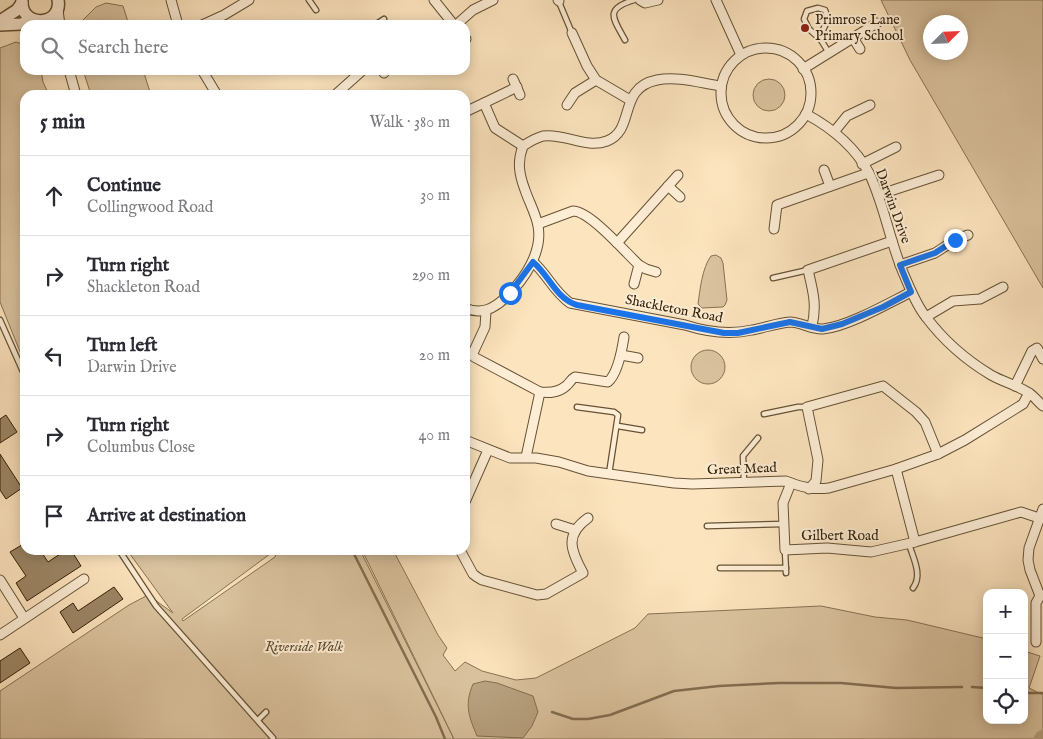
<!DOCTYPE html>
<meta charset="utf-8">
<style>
body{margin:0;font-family:"IM FELL English",serif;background:#f7f7f7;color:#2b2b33}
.controls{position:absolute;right:15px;bottom:15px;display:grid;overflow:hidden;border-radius:10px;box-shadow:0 2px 12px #0003}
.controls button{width:45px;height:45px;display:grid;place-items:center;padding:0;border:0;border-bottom:1px solid #e1e1e2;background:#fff;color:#2b2b33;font:25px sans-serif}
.compass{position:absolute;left:923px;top:15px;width:45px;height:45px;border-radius:50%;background:#fff;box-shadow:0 2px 12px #0003;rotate:66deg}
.stop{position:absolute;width:15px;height:15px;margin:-11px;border:4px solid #1a73e8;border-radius:50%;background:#fff}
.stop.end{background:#1a73e8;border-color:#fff;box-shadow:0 1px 5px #0008}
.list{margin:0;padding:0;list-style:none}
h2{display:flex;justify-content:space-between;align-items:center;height:65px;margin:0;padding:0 20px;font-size:21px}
h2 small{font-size:16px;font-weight:400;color:#7c7c81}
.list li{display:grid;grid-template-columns:32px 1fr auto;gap:15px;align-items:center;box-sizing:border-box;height:80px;padding:0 20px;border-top:1px solid #e1e1e2}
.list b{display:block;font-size:19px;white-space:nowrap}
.list p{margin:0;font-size:16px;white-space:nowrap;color:#7c7c81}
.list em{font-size:16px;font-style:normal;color:#7c7c81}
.icon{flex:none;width:28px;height:28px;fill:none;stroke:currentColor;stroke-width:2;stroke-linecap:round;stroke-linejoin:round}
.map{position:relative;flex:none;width:1043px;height:739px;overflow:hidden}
.search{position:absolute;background:#fff;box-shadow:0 2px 12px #0003;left:20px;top:20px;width:450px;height:55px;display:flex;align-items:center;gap:12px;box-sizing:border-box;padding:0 18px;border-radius:15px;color:#7c7c81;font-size:19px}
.panel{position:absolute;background:#fff;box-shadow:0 2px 12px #0003;left:20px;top:90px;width:450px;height:465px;border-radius:15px}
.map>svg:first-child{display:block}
.green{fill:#dac39f;stroke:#867253;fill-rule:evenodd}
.water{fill:#b8a280;stroke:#836e50}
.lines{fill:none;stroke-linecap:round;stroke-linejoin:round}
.stream{stroke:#836e50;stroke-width:2.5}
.river{stroke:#b8a280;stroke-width:16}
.building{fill:#9c8666;stroke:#332107}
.service-casing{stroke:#655235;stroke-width:7}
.minor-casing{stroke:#655235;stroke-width:11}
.tertiary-casing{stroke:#655235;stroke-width:14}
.service{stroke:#fdedd5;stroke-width:4.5}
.minor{stroke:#fdedd5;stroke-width:9}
.tertiary{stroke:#fdedd5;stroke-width:11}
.route{stroke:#1a73e8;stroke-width:6}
.poi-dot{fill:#8f2418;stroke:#fdedd5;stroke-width:2}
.labels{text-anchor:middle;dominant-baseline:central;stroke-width:4;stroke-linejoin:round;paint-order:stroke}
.poi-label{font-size:14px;fill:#332107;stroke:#fdedd5;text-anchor:start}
.street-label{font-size:14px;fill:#332107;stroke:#fdedd5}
.park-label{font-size:14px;font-style:italic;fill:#5d4a2d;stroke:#fdedd5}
</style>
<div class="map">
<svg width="1043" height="739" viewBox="0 0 1043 739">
<rect width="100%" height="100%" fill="#fce4be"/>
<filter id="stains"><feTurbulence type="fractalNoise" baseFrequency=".004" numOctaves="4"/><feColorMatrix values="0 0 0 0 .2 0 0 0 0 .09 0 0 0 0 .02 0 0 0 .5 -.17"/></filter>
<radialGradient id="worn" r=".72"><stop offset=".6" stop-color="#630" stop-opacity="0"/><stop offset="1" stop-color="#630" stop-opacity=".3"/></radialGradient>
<g class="green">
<path d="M 881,0 L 1043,0 L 1043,288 L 910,60 ZM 930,22 L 960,22 L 960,52 L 930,52 Z"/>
<path d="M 106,3 L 123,6 L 129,25 L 78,25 L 96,7 Z"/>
<path d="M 16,42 L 25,45 L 25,70 L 41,70 L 43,82 L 49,95 L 25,95 L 25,364 L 0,302 L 0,48 Z"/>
<path d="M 83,70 L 143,70 L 151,95 L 91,95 Z"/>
<circle cx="769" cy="95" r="16"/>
<path d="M 716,255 L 721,258 L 723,263 L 727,300 L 725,305 L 723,307 L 702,308 L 698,304 C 700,290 702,268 711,256 Z"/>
<circle cx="708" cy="367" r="17"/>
<path d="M 127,550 L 272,550 L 270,554 L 182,619 L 183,621 L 275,557 L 277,550 L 360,550 L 454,739 L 0,739 L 0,691 L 129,605 L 148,595 L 173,613 Z"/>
<path d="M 362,550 L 393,550 L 438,635 L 447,648 L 443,655 L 455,671 L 465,662 L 482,671 L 516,680 L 536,678 L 635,628 L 648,614 L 821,606 L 875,617 L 907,620 L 987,639 L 987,720 L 1024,720 L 1024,651 L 1040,656 L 1029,688 L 1043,695 L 1043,739 L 454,739 Z"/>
</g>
<path class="water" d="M 485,681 L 497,683 L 533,696 L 538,712 L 532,726 L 523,738 L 477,736 C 469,717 464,705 473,684 Z"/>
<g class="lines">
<g class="stream">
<path d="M 352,550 L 436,717 L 445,739"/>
<path d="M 972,687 L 987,688"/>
<path d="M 1024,693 L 1043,693"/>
<path d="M 552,712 L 573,719 L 588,719 L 610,715 L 674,691 L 719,686 L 779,683 L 841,683 L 896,688 L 962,687"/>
</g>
<path class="river" d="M 1042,739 L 1043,738"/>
</g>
<g class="building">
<path d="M 6,415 L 17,432 L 0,443 L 0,419 Z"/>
<path d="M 0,454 L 22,488 L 6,499 L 0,490 Z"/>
<path d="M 25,543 L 25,550 L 40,550 L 48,562 L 66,550 L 71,550 L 81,566 L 27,601 L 16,583 L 26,576 L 10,552 Z"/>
<path d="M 114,587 L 123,599 L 73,633 L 60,612 L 73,603 L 78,611 Z"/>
<path d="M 20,648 L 30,663 L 0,683 L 0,661 Z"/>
</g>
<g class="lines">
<defs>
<g id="service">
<path d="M 309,0 L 316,10"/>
<path d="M 559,2 L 572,33"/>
<path d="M 818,8 L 825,10 L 828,19 L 823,30 L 821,40 L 809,29 L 804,19 L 807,11 Z"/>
<path d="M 375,25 L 384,19"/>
<path d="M 625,40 C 613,18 604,9 634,0"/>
<path d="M 821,40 L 829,53"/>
<path d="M 773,278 L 808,270"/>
<path d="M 0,320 L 25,376"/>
<path d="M 577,407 L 614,412 L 618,415 L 609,474"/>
<path d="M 764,414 L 798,407 L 807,407"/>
<path d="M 618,426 L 642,430"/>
<path d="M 744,482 L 743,456 L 758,438"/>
<path d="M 707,526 L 784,524"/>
<path d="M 909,544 C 913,558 923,575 913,588"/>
<path d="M 119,550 L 156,606 L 273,738"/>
<path d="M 785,550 L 786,573"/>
<path d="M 720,568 L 786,568"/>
<path d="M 258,720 L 266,712"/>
</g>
<g id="minor">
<path d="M 171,0 L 178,25"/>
<path d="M 434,0 L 454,25"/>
<path d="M 558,0 L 559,1"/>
<path d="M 640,0 L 645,3 L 658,0"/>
<path d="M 716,0 L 741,55"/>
<path d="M 58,10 L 60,25"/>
<path d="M 202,25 L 224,15 L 249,0"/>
<path d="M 456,25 L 473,10 L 493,0"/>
<path d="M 572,33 L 587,66 L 596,80 L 630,100"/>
<path d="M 465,38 L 466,39"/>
<path d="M 853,38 L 860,49"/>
<circle cx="766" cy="93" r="45"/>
<path d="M 803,69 L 877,23"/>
<path d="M 69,70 L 76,95"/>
<path d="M 202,70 L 217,95"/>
<path d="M 382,70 L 384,73"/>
<path d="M 513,79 L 520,95"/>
<path d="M 335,95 L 363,70"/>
<path d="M 484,103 L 517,87"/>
<path d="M 567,105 L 575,93 L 596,80"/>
<path d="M 465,112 L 484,103 L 495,128 L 523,146"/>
<path d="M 806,114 C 832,128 855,147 869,173 C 885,206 890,244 905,277 C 911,291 917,306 926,317 C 944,341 966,360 991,375 C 1003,382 1017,385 1029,393 C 1034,396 1038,402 1043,406"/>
<path d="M 834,132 L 847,116 L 870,105"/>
<path d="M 862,164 L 896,147"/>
<path d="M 824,170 L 830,186"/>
<path d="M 668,186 L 680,197"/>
<path d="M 878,195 L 939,175"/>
<path d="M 538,224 L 573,211 C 590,211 625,252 639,265 L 646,269 L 656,272"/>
<path d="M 774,229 L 777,205 L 868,173"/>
<path d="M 617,243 L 678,175"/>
<path d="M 533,262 C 547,274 554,292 570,303 L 685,325 C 707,332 729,335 752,330 C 764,328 777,323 790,322 C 801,322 812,330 823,329 C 847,327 889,303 911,292"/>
<path d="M 900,265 L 935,253 L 955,240 L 968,235"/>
<path d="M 634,284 L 639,265"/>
<path d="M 465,308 C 481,315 494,309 506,297 C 524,280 543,252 538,226 C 536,214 529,202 525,190 C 519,174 517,162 523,146 C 529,142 536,138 543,136 C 565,133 586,149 607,141 C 636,130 617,88 657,80 C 678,76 700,83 721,86"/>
<path d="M 486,311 L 485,327 L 473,353 L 474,357 L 540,392 C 549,393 558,393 566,386 C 570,383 570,380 575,377 L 608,382 C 617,374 622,350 624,337"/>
<path d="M 926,317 L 953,301 L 980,299 L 1003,287"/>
<path d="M 812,326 C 817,305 813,291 808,270 L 892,241"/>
<path d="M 621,355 L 638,358"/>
<path d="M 1015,386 L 1032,351 L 1037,348 L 1043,359"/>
<path d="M 465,440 L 510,458 L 536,458 L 559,462 L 588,471 L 674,483 L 692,484 L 786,481 C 801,487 813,490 829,488 L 896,469 L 938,454 L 965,440 L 1023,404 L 1029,393"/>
<path d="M 526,457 L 540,392"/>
<path d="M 791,483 L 783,503 L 785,550 L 827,548 L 871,552 L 915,542 L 896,469"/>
<path d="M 809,489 L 816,481 L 818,460 L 807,407 L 883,386 L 916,412 L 925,422 L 938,454"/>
<path d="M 465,502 L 488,450"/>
<path d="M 556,524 L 575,530"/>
<path d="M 915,542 L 1021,512 L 1039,518"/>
<path d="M 460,550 L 473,574 L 477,577 L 482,580 L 537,595 L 546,594 L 583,573 C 571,551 564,535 588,518"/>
<path d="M 0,580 L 24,618"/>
<path d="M 0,635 L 84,579"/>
<path d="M 1036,642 L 1036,603 L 1040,596 L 1030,570 L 1028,560 L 1029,548 L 1043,509"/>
</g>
<g id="tertiary">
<path d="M 22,0 C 20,29 63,26 58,0"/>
<path d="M 0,21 L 17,10 L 22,3"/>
<path d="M 0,25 L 21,24 L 35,21"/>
</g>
</defs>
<use href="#service" class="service-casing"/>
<use href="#minor" class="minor-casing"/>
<use href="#tertiary" class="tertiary-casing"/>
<use href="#service" class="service"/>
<use href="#minor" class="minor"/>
<use href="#tertiary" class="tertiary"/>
</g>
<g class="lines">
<path class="route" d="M 510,293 L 533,262 C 549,275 556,299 577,305 L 724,333 L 738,333 L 790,322 L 822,329 L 842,324 L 883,307 L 911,292 L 900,265 L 935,253 L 955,240"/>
</g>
<circle class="poi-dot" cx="805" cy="28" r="5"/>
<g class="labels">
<g class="poi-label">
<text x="815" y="20">Primrose Lane<tspan x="815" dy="16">Primary School</tspan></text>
</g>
<g class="street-label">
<text transform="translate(893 206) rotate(70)">Darwin Drive</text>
<text transform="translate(674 309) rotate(11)">Shackleton Road</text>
<text transform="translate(742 469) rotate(-2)">Great Mead</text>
<text x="840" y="536">Gilbert Road</text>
</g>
<g class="park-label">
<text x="304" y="647">Riverside Walk</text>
</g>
</g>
<rect width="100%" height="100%" filter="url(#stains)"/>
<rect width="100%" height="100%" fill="url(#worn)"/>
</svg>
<div class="controls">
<button>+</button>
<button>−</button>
<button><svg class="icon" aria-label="locate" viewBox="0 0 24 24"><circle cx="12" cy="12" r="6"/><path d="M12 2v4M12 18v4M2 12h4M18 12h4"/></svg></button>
</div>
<svg class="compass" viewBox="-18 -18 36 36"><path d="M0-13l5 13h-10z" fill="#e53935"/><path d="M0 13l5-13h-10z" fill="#7c7c81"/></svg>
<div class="stop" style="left:510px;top:293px"></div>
<div class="stop end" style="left:955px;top:240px"></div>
<div class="search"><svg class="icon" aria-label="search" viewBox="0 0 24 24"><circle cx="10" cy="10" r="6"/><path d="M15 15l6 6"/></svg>Search here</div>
<section class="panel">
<h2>5 min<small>Walk · 380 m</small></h2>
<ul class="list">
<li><svg class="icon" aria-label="ahead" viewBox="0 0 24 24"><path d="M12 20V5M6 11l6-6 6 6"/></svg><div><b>Continue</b><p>Collingwood Road</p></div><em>30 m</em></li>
<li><svg class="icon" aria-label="right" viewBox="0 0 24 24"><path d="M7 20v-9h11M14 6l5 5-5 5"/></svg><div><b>Turn right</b><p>Shackleton Road</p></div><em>290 m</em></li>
<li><svg class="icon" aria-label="left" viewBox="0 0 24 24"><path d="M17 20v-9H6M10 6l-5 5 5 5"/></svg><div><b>Turn left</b><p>Darwin Drive</p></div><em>20 m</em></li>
<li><svg class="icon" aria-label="right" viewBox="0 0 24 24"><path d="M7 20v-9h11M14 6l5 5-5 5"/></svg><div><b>Turn right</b><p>Columbus Close</p></div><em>40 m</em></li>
<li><svg class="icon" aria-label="arrive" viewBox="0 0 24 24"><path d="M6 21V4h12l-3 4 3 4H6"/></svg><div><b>Arrive at destination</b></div></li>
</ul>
</section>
</div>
